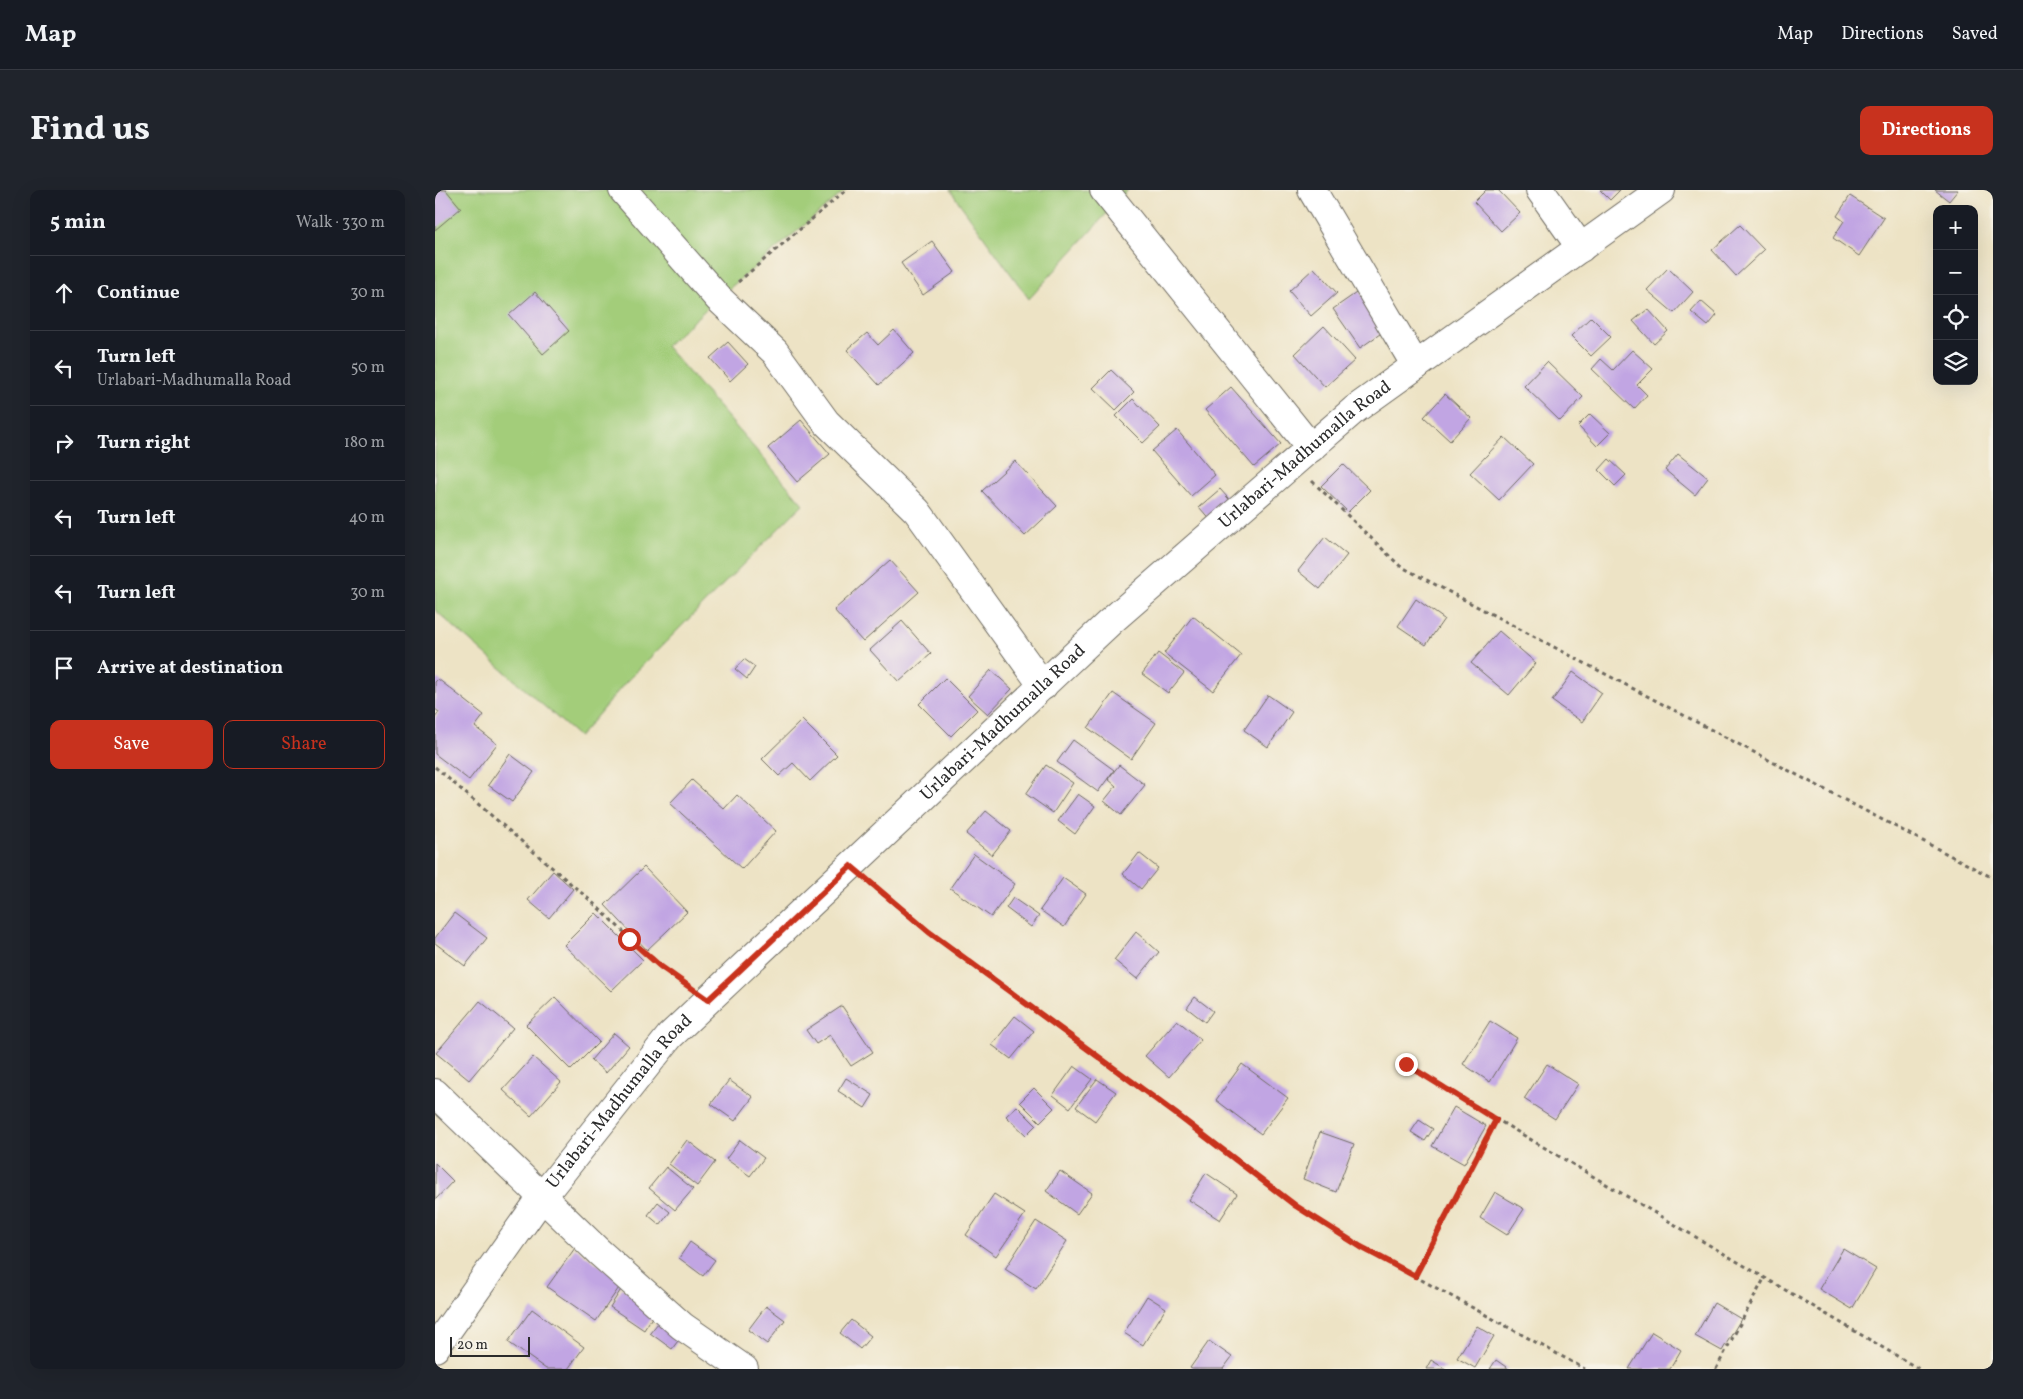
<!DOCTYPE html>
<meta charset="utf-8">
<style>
body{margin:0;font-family:Vollkorn,serif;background:#20242c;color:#f1f3f6}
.controls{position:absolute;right:15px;top:15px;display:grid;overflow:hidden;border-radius:10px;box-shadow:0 5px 20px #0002}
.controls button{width:45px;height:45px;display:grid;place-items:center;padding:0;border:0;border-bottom:1px solid #363941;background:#171b24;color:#f1f3f6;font:25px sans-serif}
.scale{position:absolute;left:15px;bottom:12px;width:80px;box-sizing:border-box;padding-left:5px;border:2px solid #2b2b2b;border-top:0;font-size:14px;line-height:18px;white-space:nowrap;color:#2b2b2b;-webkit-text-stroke:4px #f7f3e8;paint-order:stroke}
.stop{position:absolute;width:15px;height:15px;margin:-11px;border:4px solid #c8321e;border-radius:50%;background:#fff}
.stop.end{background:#c8321e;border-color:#fff;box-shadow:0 1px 5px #0008}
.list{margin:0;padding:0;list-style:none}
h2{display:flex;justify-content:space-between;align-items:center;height:65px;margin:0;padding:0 20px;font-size:21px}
h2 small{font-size:16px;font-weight:400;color:#9ea1a6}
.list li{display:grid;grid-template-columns:32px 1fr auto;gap:15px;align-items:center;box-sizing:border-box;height:75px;padding:0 20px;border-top:1px solid #363941}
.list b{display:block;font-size:19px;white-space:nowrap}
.list p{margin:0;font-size:16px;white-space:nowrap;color:#9ea1a6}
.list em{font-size:16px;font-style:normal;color:#9ea1a6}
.actions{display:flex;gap:10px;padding:15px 20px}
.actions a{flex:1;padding:11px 0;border:1px solid #c8321e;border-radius:10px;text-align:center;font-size:18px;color:#c8321e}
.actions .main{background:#c8321e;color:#fff}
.icon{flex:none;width:28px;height:28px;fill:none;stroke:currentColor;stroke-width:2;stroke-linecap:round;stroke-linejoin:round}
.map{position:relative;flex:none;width:1558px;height:1179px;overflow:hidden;border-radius:10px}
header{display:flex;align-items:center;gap:30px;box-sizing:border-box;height:70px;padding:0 25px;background:#171b24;border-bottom:1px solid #363941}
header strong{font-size:24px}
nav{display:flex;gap:28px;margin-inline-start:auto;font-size:18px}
.intro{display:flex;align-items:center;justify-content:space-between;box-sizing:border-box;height:120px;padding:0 30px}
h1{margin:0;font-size:35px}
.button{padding:12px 22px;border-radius:10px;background:#c8321e;color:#fff;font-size:18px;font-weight:700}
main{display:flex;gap:30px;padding:0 30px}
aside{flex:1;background:#171b24;border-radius:10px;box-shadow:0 5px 20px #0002}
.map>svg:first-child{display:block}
.green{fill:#a3cd7a;stroke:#677c52}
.building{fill:#c1a5e3}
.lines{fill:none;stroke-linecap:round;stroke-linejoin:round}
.street-casing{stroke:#6f6b61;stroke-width:30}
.secondary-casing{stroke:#6f6b61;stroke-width:30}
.path{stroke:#6f6b61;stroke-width:3;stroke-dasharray:4 4;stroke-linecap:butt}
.street{stroke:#fff;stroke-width:28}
.secondary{stroke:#fff;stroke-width:28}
.route{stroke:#c8321e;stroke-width:6}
.labels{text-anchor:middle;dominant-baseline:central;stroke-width:4;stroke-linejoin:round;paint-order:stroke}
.street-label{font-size:18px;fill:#2b2b2b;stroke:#f7f3e8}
</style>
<header>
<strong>Map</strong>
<nav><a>Map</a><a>Directions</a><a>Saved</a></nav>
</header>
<div class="intro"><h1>Find us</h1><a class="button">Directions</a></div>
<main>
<aside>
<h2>5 min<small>Walk · 330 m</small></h2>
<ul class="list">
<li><svg class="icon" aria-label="ahead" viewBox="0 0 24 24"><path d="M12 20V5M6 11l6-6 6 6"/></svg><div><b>Continue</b></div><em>30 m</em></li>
<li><svg class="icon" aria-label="left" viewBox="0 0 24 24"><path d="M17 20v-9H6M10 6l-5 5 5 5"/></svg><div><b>Turn left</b><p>Urlabari-Madhumalla Road</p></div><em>50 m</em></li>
<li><svg class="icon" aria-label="right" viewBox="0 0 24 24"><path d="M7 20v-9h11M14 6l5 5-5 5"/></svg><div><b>Turn right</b></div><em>180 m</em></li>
<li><svg class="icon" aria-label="left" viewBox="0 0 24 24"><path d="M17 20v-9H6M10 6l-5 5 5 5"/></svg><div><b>Turn left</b></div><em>40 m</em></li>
<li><svg class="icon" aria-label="left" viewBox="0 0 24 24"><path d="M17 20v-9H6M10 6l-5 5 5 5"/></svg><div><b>Turn left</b></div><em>30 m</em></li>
<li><svg class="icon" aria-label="arrive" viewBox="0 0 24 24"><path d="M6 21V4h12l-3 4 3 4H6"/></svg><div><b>Arrive at destination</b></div></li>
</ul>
<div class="actions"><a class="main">Save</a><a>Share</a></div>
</aside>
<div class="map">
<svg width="1558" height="1179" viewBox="0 0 1558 1179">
<rect width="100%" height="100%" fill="#f7f3e8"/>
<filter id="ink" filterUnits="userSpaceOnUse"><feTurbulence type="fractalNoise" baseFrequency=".02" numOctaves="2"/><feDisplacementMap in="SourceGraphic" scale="10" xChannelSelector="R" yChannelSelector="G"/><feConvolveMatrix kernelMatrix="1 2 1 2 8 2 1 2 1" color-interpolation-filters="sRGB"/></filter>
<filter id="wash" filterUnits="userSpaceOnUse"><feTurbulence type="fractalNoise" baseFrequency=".0096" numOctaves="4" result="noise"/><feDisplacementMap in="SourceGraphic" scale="20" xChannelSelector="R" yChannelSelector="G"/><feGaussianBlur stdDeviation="1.12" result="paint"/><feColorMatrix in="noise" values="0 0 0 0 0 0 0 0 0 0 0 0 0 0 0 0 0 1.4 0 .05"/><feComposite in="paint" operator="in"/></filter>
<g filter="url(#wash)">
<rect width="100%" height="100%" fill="#ede3c5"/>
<g class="green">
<path d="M 0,0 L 411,0 L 283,108 L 231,156 L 368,314 L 190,493 L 144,547 L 0,420 Z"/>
<path d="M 515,0 L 693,0 L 594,109 Z"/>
</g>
<g id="blocks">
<g class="building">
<path d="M 0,0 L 11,0 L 26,18 L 0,40 Z"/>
<path d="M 1051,0 L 1063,0 L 1085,23 L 1066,41 L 1039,12 Z"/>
<path d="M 1165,0 L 1185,0 L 1175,10 Z"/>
<path d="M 1500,0 L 1523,0 L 1514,11 Z"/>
<path d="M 1415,6 L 1449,28 L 1424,66 L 1398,48 L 1409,31 L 1402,26 Z"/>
<path d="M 1305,35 L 1329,60 L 1301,86 L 1277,60 Z"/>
<path d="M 497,51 L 520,82 L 488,105 L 466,73 Z"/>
<path d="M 879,78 L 902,103 L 876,126 L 854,101 Z"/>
<path d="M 1233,78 L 1258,102 L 1239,123 L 1212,100 Z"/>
<path d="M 924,101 L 952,139 L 925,158 L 898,119 Z"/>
<path d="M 100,102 L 134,141 L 108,164 L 74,125 Z"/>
<path d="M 1266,111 L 1282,125 L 1273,136 L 1256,122 Z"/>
<path d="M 1213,119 L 1233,141 L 1219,154 L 1198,131 Z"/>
<path d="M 1156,127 L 1176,147 L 1156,166 L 1136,146 Z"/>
<path d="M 889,136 L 920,170 L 890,197 L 860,164 Z"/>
<path d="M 459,140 L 479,163 L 444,195 L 412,160 L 432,143 L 443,155 Z"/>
<path d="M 293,152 L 313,174 L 295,191 L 275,168 Z"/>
<path d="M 1197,160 L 1218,179 L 1202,195 L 1212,205 L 1199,219 L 1157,179 L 1166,169 L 1178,180 Z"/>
<path d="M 1112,172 L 1148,207 L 1125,231 L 1089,196 Z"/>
<path d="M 676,180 L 699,202 L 681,220 L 658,198 Z"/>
<path d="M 796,197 L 846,254 L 819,277 L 770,220 Z"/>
<path d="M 1010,204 L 1036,228 L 1015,251 L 989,227 Z"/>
<path d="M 698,209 L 725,237 L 708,253 L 681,226 Z"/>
<path d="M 1155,224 L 1175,243 L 1162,256 L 1143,236 Z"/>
<path d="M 366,230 L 395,264 L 362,292 L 333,258 Z"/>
<path d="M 742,240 L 780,285 L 756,306 L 717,261 Z"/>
<path d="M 1069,247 L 1098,274 L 1064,310 L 1035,283 Z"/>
<path d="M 1243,264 L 1273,288 L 1260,305 L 1230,280 Z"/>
<path d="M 1174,269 L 1191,285 L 1180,296 L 1164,280 Z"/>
<path d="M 580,271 L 622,316 L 590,346 L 547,301 Z"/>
<path d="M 908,274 L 935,300 L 913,322 L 886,296 Z"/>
<path d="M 785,299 L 800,316 L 779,334 L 764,317 Z"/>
<path d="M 890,347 L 912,365 L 885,399 L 863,381 Z"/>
<path d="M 455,370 L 484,402 L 428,452 L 399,420 Z"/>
<path d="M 981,409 L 1009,429 L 991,455 L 963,436 Z"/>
<path d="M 758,426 L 806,465 L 778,501 L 729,463 Z"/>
<path d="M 467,431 L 496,464 L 464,492 L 435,460 Z"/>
<path d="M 1064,441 L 1101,473 L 1074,505 L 1036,473 Z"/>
<path d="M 723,463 L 749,483 L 733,503 L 707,484 Z"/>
<path d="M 309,469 L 320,477 L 312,489 L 300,479 Z"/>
<path d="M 556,480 L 577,499 L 553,524 L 533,506 Z"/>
<path d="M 1138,482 L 1167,503 L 1147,532 L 1117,511 Z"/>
<path d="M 510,488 L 542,520 L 516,546 L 484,514 Z"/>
<path d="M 3,489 L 49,525 L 40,537 L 62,554 L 34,590 L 0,564 L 0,528 L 4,522 L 0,519 L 0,492 Z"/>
<path d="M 678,503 L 721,533 L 696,569 L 653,538 Z"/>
<path d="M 833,505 L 857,522 L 833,557 L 809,540 Z"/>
<path d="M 367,530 L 402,565 L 375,591 L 358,573 L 344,586 L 327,569 Z"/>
<path d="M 638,550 L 679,580 L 663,602 L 622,572 Z"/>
<path d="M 75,564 L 99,582 L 77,612 L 53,595 Z"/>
<path d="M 611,575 L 638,593 L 618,623 L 591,604 Z"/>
<path d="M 684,575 L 710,595 L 686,625 L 669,611 L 681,596 L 673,589 Z"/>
<path d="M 257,590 L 289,619 L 302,605 L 341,641 L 307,679 L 235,613 Z"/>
<path d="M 643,604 L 660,616 L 640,644 L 623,631 Z"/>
<path d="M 551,621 L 576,641 L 557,665 L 531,644 Z"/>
<path d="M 704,663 L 723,678 L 706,699 L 688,684 Z"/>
<path d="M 539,664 L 580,694 L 556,727 L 515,698 Z"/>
<path d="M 209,677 L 252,722 L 212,760 L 170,715 Z"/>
<path d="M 118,681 L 138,699 L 114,728 L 93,710 Z"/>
<path d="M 628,688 L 651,704 L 629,737 L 605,720 Z"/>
<path d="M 578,708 L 604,726 L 596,737 L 571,718 Z"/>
<path d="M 19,723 L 52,748 L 30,776 L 0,753 L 0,748 Z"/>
<path d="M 161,723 L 208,770 L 176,801 L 129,755 Z"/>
<path d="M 701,742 L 724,762 L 702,789 L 679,770 Z"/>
<path d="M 120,807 L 164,852 L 136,880 L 91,835 Z"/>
<path d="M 760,807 L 778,821 L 770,832 L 752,818 Z"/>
<path d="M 45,811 L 78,838 L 34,890 L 1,863 Z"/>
<path d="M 407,816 L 438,862 L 416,876 L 395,845 L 381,854 L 371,840 Z"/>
<path d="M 580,826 L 599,841 L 576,869 L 557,855 Z"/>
<path d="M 742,830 L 766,850 L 734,887 L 710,866 Z"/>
<path d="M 1055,831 L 1082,848 L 1055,892 L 1028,874 Z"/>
<path d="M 179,843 L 194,856 L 171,883 L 156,870 Z"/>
<path d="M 98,867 L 126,892 L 96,926 L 68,900 Z"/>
<path d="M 807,874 L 853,908 L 826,944 L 781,910 Z"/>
<path d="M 1112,874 L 1143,894 L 1120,929 L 1089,909 Z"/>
<path d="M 639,876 L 657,889 L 635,918 L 618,905 Z"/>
<path d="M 411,888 L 438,905 L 430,918 L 403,901 Z"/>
<path d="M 662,889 L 681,902 L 660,931 L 641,917 Z"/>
<path d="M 294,890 L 318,907 L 300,931 L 276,914 Z"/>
<path d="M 599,898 L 619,918 L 605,932 L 585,912 Z"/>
<path d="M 582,916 L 601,935 L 591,945 L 571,926 Z"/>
<path d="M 1019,917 L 1051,936 L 1029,974 L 997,956 Z"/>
<path d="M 984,930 L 998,939 L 990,951 L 976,942 Z"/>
<path d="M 885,942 L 919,954 L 901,1002 L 868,989 Z"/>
<path d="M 252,950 L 280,972 L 262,996 L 234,974 Z"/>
<path d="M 305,950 L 329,968 L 315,986 L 291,969 Z"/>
<path d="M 0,973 L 18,991 L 0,1010 Z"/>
<path d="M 231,977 L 258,999 L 240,1020 L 214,998 Z"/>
<path d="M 625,981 L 657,1003 L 642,1024 L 611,1001 Z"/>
<path d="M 771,983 L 802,1004 L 785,1030 L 754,1010 Z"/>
<path d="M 1060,1002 L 1089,1019 L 1072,1045 L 1045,1028 Z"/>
<path d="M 559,1004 L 590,1024 L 561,1066 L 531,1045 Z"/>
<path d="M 223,1012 L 235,1022 L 225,1035 L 213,1025 Z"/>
<path d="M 601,1031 L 632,1051 L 601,1099 L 570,1079 Z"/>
<path d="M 255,1052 L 280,1070 L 268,1086 L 244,1068 Z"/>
<path d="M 140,1058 L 188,1092 L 161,1131 L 112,1097 Z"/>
<path d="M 1408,1059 L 1441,1079 L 1417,1119 L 1384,1099 Z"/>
<path d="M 187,1098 L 221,1121 L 209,1140 L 175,1117 Z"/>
<path d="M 712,1106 L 731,1118 L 708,1155 L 689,1143 Z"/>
<path d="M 1279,1113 L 1306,1129 L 1287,1161 L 1260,1146 Z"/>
<path d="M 331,1116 L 350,1130 L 332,1154 L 313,1140 Z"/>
<path d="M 97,1119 L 149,1157 L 133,1179 L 111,1179 L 73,1152 Z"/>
<path d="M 227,1128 L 248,1144 L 237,1159 L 215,1143 Z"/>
<path d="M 416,1130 L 436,1146 L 425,1159 L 405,1143 Z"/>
<path d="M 1042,1136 L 1059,1146 L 1040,1178 L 1022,1168 Z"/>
<path d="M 1217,1142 L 1246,1160 L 1235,1179 L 1194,1179 Z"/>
<path d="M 774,1151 L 797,1167 L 788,1179 L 757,1179 L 755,1178 Z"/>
<path d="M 996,1170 L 1011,1179 L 991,1179 Z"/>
<path d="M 1061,1170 L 1074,1179 L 1055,1179 Z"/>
</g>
</g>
</g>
<g filter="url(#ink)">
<use href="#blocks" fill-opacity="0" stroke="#6f6b61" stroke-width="1"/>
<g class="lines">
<defs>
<g id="street">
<path d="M 188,0 L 283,108 L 340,162 L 391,232 L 482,321 L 608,496"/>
<path d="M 669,0 L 876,258"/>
<path d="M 877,0 L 981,176"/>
<path d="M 1105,0 L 1146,58"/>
<path d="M 0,903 L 164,1062 L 247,1136 L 309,1179"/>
</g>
<g id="secondary">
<path id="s1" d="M 0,1158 L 107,1007 L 235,846 L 273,810 L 675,432 L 919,220 L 1226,0"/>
</g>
</defs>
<use href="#street" class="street-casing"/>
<use href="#secondary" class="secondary-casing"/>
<g class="path">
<path d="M 303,92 L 411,0"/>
<path d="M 877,291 L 965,376 L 1558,688"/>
<path d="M 0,577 L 156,711 L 225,776 L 250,794"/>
<path d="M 435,693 L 494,742 L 741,924 L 861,1016 L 926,1057 L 1150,1179"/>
<path d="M 971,874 L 1061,929 L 1484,1179"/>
<path d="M 980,1086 L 1061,929"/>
<path d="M 1281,1179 L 1330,1087"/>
</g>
<use href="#street" class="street"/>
<use href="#secondary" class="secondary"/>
</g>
</g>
<g class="lines" filter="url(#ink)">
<path class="route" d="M 194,749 L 225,776 L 273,810 L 416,676 L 494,742 L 741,924 L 861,1016 L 926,1057 L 980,1086 L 1061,930 L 971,874"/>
</g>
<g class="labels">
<g class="street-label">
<text stroke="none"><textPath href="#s1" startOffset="1252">Urlabari-Madhumalla Road</textPath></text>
<text stroke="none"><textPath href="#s1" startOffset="848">Urlabari-Madhumalla Road</textPath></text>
<text stroke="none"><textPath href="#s1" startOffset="308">Urlabari-Madhumalla Road</textPath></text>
</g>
</g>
</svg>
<div class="controls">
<button>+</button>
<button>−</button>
<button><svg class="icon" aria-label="locate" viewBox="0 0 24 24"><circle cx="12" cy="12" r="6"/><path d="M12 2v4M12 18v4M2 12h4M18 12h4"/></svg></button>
<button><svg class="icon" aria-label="layers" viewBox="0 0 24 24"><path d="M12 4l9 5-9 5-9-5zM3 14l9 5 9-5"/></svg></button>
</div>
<div class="scale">20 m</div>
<div class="stop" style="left:194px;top:749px"></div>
<div class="stop end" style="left:971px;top:874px"></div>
</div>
</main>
